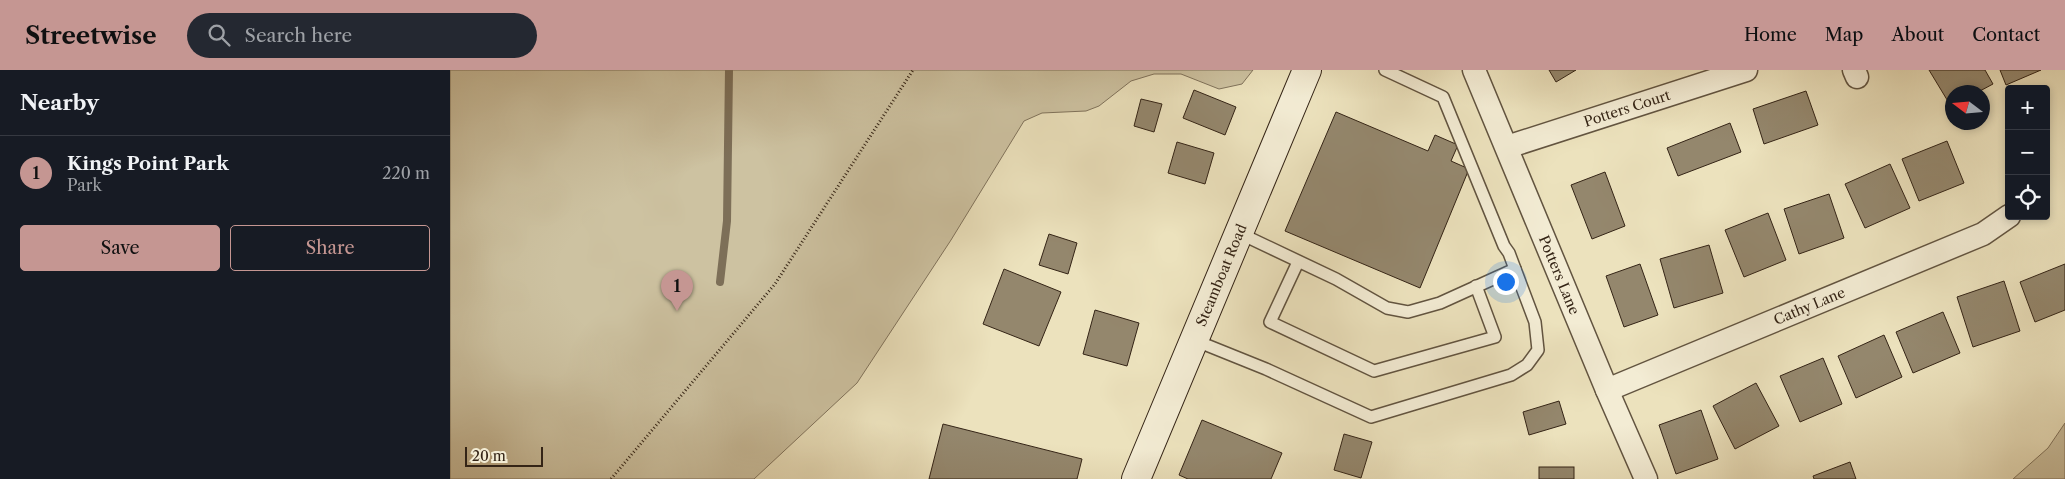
<!DOCTYPE html>
<meta charset="utf-8">
<style>
body{margin:0;font-family:"Libre Caslon Text",serif;background:#242831;color:#f1f3f6}
.controls{position:absolute;right:15px;top:15px;display:grid;overflow:hidden;border-radius:5px;box-shadow:0 2px 8px #0003}
.controls button{width:45px;height:45px;display:grid;place-items:center;padding:0;border:0;border-bottom:1px solid #363941;background:#171b24;color:#f1f3f6;font:25px sans-serif}
.compass{position:absolute;left:1495px;top:15px;width:45px;height:45px;border-radius:50%;background:#171b24;box-shadow:0 2px 8px #0003;rotate:286deg}
.scale{position:absolute;left:15px;bottom:12px;width:78px;box-sizing:border-box;padding-left:5px;border:2px solid #342416;border-top:0;font-size:14px;line-height:18px;white-space:nowrap;color:#342416;-webkit-text-stroke:4px #f3ecd4;paint-order:stroke}
.you{position:absolute;left:1055px;top:211px;width:18px;height:18px;margin:-12px;border:4px solid #fff;border-radius:50%;background:#1a73e8;box-shadow:0 0 0 8px #1a73e833}
.badge{display:grid;place-items:center;width:32px;height:32px;border-radius:50%;background:#c59692;color:#111;font-size:16px;font-weight:700}
.pin{position:absolute;translate:-50% -41px;filter:drop-shadow(0 1px 2px #0008)}
.pin::after{content:'';position:absolute;top:26px;width:18px;height:15px;background:inherit;clip-path:polygon(0 0,100% 0,50% 100%)}
.list{margin:0;padding:0;list-style:none}
h2{display:flex;justify-content:space-between;align-items:center;height:65px;margin:0;padding:0 20px;font-size:21px}
h2 small{font-size:16px;font-weight:400;color:#9ea1a6}
.list li{display:grid;grid-template-columns:32px 1fr auto;gap:15px;align-items:center;box-sizing:border-box;height:75px;padding:0 20px;border-top:1px solid #363941}
.list b{display:block;font-size:19px;white-space:nowrap}
.list p{margin:0;font-size:16px;white-space:nowrap;color:#9ea1a6}
.list em{font-size:16px;font-style:normal;color:#9ea1a6}
.actions{display:flex;gap:10px;padding:15px 20px}
.actions a{flex:1;padding:11px 0;border:1px solid #c59692;border-radius:5px;text-align:center;font-size:18px;color:#c59692}
.actions .main{background:#c59692;color:#111}
.icon{flex:none;width:28px;height:28px;fill:none;stroke:currentColor;stroke-width:2;stroke-linecap:round;stroke-linejoin:round}
.map{position:relative;flex:none;width:1615px;height:409px;overflow:hidden}
header{display:flex;align-items:center;gap:30px;box-sizing:border-box;height:70px;padding:0 25px;background:#c59692;color:#111}
header strong{font-size:24px}
nav{display:flex;gap:28px;margin-inline-start:auto;font-size:18px}
.search{width:350px;height:45px;background:#242831;display:flex;align-items:center;gap:12px;box-sizing:border-box;padding:0 18px;border-radius:28px;color:#9ea1a6;font-size:19px}
main{display:flex}
aside{flex:1;background:#171b24}
.map>svg:first-child{display:block}
.green{fill:#cdc2a1;stroke:#80735c}
.lines{fill:none;stroke-linecap:round;stroke-linejoin:round}
.stream{stroke:#7d6f58;stroke-width:8}
.building{fill:#94876d;stroke:#342416}
.lane-casing{stroke:#625440;stroke-width:14}
.street-casing{stroke:#625440;stroke-width:25}
.secondary-casing{stroke:#342416;stroke-width:30}
.path{stroke:#342416;stroke-width:3;stroke-dasharray:1 2.5;stroke-linecap:butt}
.lane{stroke:#f3ecd4;stroke-width:11}
.street{stroke:#f3ecd4;stroke-width:22}
.secondary{stroke:#f3ecd4;stroke-width:28}
.labels{text-anchor:middle;dominant-baseline:central;stroke-width:5;stroke-linejoin:round;paint-order:stroke}
.street-label{font-size:14px;fill:#342416;stroke:#f3ecd4}
</style>
<header>
<strong>Streetwise</strong>
<div class="search"><svg class="icon" aria-label="search" viewBox="0 0 24 24"><circle cx="10" cy="10" r="6"/><path d="M15 15l6 6"/></svg>Search here</div>
<nav><a>Home</a><a>Map</a><a>About</a><a>Contact</a></nav>
</header>
<main>
<aside>
<h2>Nearby<small></small></h2>
<ul class="list">
<li><span class="badge">1</span><div><b>Kings Point Park</b><p>Park</p></div><em>220 m</em></li>
</ul>
<div class="actions"><a class="main">Save</a><a>Share</a></div>
</aside>
<div class="map">
<svg width="1615" height="409" viewBox="0 0 1615 409">
<rect width="100%" height="100%" fill="#ece2bd"/>
<filter id="stains"><feTurbulence type="fractalNoise" baseFrequency=".004" numOctaves="4"/><feColorMatrix values="0 0 0 0 .2 0 0 0 0 .09 0 0 0 0 .02 0 0 0 .5 -.17"/></filter>
<radialGradient id="worn" r=".72"><stop offset=".6" stop-color="#630" stop-opacity="0"/><stop offset="1" stop-color="#630" stop-opacity=".3"/></radialGradient>
<g class="green">
<path d="M 0,0 L 803,0 L 792,14 L 769,19 L 731,4 L 704,4 L 681,11 L 649,36 L 636,41 L 592,43 L 574,51 L 501,170 L 407,313 L 304,409 L 0,409 Z"/>
<path d="M 1615,353 L 1615,409 L 1563,409 L 1598,378 Z"/>
</g>
<g class="lines">
<path class="stream" d="M 270,212 L 277,151 L 279,0"/>
</g>
<g class="building">
<path d="M 1099,0 L 1126,0 L 1106,12 Z"/>
<path d="M 1479,0 L 1535,0 L 1543,14 L 1528,22 L 1502,22 L 1502,38 Z"/>
<path d="M 1550,0 L 1591,0 L 1556,15 Z"/>
<path d="M 744,20 L 786,37 L 775,65 L 733,48 Z"/>
<path d="M 1356,21 L 1368,55 L 1314,74 L 1303,39 Z"/>
<path d="M 691,29 L 712,34 L 704,62 L 684,56 Z"/>
<path d="M 886,42 L 978,81 L 985,65 L 1008,75 L 1001,91 L 1019,99 L 970,218 L 835,161 Z"/>
<path d="M 1280,53 L 1291,82 L 1228,106 L 1217,78 Z"/>
<path d="M 1497,71 L 1514,113 L 1469,131 L 1452,89 Z"/>
<path d="M 727,72 L 764,83 L 755,114 L 718,103 Z"/>
<path d="M 1440,94 L 1460,138 L 1415,158 L 1395,114 Z"/>
<path d="M 1155,102 L 1175,156 L 1142,169 L 1121,115 Z"/>
<path d="M 1379,124 L 1394,168 L 1349,184 L 1334,139 Z"/>
<path d="M 1318,143 L 1336,190 L 1294,207 L 1275,160 Z"/>
<path d="M 599,164 L 627,173 L 618,204 L 589,195 Z"/>
<path d="M 1259,175 L 1273,223 L 1224,238 L 1210,189 Z"/>
<path d="M 1190,194 L 1208,245 L 1174,257 L 1156,206 Z"/>
<path d="M 1615,194 L 1615,240 L 1585,252 L 1570,212 Z"/>
<path d="M 554,199 L 611,222 L 589,276 L 533,254 Z"/>
<path d="M 1554,211 L 1570,261 L 1523,277 L 1507,227 Z"/>
<path d="M 645,240 L 689,253 L 677,296 L 633,284 Z"/>
<path d="M 1493,242 L 1510,283 L 1463,303 L 1446,262 Z"/>
<path d="M 1434,265 L 1452,307 L 1406,328 L 1388,286 Z"/>
<path d="M 1373,288 L 1392,334 L 1350,352 L 1330,306 Z"/>
<path d="M 1306,313 L 1329,356 L 1285,379 L 1263,336 Z"/>
<path d="M 1109,331 L 1116,354 L 1079,365 L 1073,342 Z"/>
<path d="M 1251,340 L 1268,389 L 1226,404 L 1209,355 Z"/>
<path d="M 752,350 L 832,383 L 821,409 L 738,409 L 729,405 Z"/>
<path d="M 493,354 L 632,389 L 627,409 L 479,409 Z"/>
<path d="M 894,364 L 922,372 L 911,408 L 884,400 Z"/>
<path d="M 1400,392 L 1406,409 L 1364,409 L 1363,406 Z"/>
<rect x="1089" y="397" width="35" height="12"/>
</g>
<g class="lines">
<defs>
<g id="lane">
<path d="M 789,163 L 886,209 L 937,238 L 958,242 L 990,233 L 1065,199"/>
<path d="M 848,192 L 820,252 L 924,301 L 1045,267 L 1026,216"/>
<path d="M 744,270 L 816,299 L 921,347 L 1061,305 L 1077,295 L 1088,280 L 1085,252 L 1059,183 L 1054,176 L 993,27 L 935,0"/>
</g>
<g id="street">
<path id="s1" d="M 1024,0 L 1157,320 L 1196,409"/>
<path d="M 1404,0 L 1407,7"/>
<path id="s2" d="M 1057,77 L 1296,0"/>
<path id="s3" d="M 1157,320 L 1533,164 L 1559,146"/>
</g>
<g id="secondary">
<path id="s4" d="M 686,409 L 857,0"/>
</g>
</defs>
<use href="#lane" class="lane-casing"/>
<use href="#street" class="street-casing"/>
<use href="#secondary" class="secondary-casing"/>
<path class="path" d="M 161,409 L 325,214 L 463,0"/>
<use href="#lane" class="lane"/>
<use href="#street" class="street"/>
<use href="#secondary" class="secondary"/>
</g>
<g class="labels">
<g class="street-label">
<text stroke="none"><textPath href="#s2" startOffset="126">Potters Court</textPath></text>
<text stroke="none"><textPath href="#s4" startOffset="221">Steamboat Road</textPath></text>
<text stroke="none"><textPath href="#s1" startOffset="222">Potters Lane</textPath></text>
<text stroke="none"><textPath href="#s3" startOffset="219">Cathy Lane</textPath></text>
</g>
</g>
<rect width="100%" height="100%" filter="url(#stains)"/>
<rect width="100%" height="100%" fill="url(#worn)"/>
</svg>
<div class="controls">
<button>+</button>
<button>−</button>
<button><svg class="icon" aria-label="locate" viewBox="0 0 24 24"><circle cx="12" cy="12" r="6"/><path d="M12 2v4M12 18v4M2 12h4M18 12h4"/></svg></button>
</div>
<svg class="compass" viewBox="-18 -18 36 36"><path d="M0-13l5 13h-10z" fill="#e53935"/><path d="M0 13l5-13h-10z" fill="#9ea1a6"/></svg>
<div class="scale">20 m</div>
<div class="you"></div>
<div class="pin badge" style="left:227px;top:241px">1</div>
</div>
</main>
